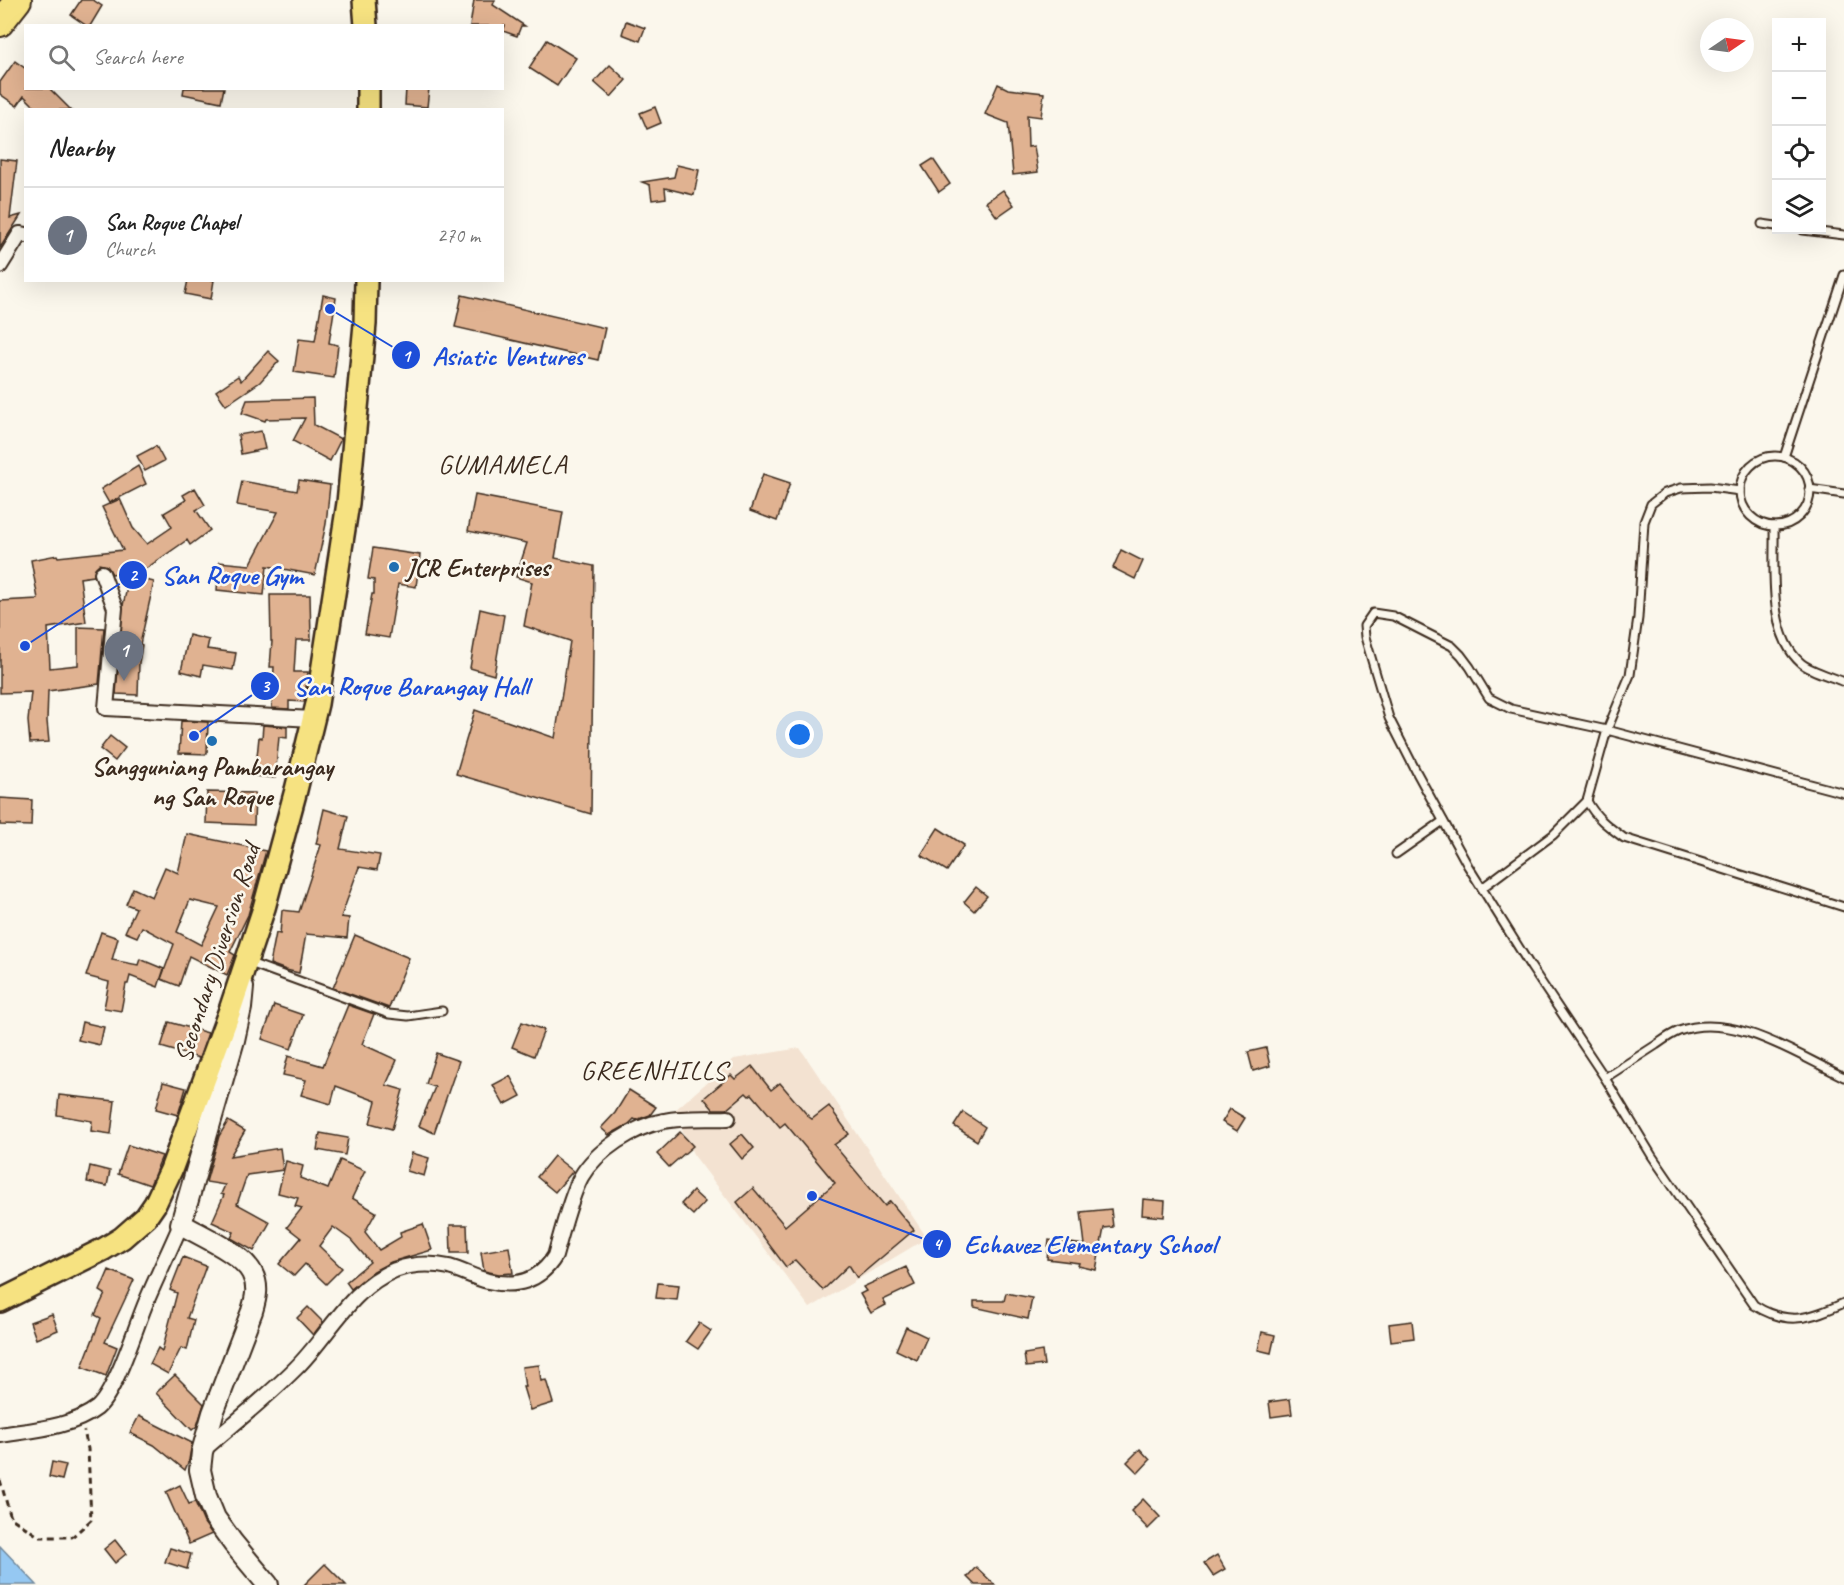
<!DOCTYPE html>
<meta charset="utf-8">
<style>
body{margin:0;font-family:Caveat,sans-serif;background:#f2f2f2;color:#222}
.controls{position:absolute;right:18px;top:18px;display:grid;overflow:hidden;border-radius:0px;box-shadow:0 6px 24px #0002}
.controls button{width:54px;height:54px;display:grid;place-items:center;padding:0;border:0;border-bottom:2px solid #e0e0e0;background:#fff;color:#222;font:30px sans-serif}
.compass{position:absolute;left:1700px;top:18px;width:54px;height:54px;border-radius:50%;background:#fff;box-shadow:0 6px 24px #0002;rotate:77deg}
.you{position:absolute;left:800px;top:735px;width:21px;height:21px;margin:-15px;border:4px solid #fff;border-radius:50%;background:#1a73e8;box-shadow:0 0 0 9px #1a73e833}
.badge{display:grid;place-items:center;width:39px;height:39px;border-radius:50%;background:#1a73e8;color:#fff;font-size:20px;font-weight:700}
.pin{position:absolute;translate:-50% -50px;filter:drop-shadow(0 2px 3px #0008)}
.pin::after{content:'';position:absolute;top:32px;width:21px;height:18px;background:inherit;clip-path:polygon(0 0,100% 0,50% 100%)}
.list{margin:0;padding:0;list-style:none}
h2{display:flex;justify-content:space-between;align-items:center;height:78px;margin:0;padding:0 24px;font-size:26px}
h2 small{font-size:20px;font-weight:400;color:#767676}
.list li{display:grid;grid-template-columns:39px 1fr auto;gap:18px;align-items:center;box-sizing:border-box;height:96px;padding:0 24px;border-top:2px solid #e0e0e0}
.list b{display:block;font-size:22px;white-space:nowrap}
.list p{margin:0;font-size:20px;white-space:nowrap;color:#767676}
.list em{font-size:20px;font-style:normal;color:#767676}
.icon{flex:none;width:33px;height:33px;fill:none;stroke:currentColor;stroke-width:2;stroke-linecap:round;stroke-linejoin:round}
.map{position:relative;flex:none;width:1844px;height:1585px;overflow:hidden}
.search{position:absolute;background:#fff;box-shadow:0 6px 24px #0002;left:24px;top:24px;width:480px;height:66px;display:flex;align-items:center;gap:15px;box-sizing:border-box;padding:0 21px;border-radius:0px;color:#767676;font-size:22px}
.panel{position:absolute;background:#fff;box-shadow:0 6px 24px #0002;left:24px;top:108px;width:480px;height:174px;border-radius:0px}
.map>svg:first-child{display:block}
.built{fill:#f3e2d1}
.water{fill:#95c8f2;stroke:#71899d;stroke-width:1.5}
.building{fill:#e0b291;stroke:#3b2a1e;stroke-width:1.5;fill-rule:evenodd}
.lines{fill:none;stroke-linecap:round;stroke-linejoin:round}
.lane-casing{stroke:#3b2a1e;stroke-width:11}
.street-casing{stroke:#3b2a1e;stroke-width:18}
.secondary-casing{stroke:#3b2a1e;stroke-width:24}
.primary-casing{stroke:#3b2a1e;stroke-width:26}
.highway-casing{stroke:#3b2a1e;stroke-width:30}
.path{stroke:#3b2a1e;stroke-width:3;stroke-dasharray:6 4.5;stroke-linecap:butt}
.lane{stroke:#fbf7ec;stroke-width:7}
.street{stroke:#fbf7ec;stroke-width:14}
.secondary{stroke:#fbf7ec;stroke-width:20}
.primary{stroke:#f6e281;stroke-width:21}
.highway{stroke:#f6e281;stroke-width:26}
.poi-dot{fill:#1f6fb2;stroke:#fbf7ec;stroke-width:2}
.labels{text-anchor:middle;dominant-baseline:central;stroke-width:5;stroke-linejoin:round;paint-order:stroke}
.poi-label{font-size:26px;font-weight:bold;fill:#3b2a1e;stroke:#fbf7ec;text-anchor:start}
.street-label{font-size:26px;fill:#3b2a1e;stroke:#fbf7ec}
.neighbourhood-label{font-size:27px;letter-spacing:1.5px;fill:#3b2a1e;stroke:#fbf7ec}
.leader{fill:none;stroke:#1d4ed8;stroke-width:2}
.callout-dot{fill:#1d4ed8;stroke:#fbf7ec;stroke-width:2}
.mark-label{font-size:18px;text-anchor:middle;font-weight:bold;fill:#fff}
.callout-label{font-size:27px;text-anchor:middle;font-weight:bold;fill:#1d4ed8;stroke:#fbf7ec;stroke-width:5;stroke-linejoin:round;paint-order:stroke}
</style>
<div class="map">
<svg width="1844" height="1585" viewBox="0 0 1844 1585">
<rect width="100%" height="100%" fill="#fbf7ec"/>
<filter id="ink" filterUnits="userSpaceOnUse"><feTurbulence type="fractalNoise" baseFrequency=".0167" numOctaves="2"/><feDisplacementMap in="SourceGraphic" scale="12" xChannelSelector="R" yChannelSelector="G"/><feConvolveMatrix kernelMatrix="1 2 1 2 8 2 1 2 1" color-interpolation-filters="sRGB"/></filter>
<g filter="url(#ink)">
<path class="built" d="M 800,1048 L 927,1238 L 810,1308 L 693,1154 L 674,1111 L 734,1059 Z"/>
<path class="water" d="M 0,1546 L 37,1585 L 0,1585 Z"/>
<g class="building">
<path d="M 81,0 L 93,0 L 102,6 L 90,26 L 87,26 L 71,15 Z"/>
<path d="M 474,0 L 495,0 L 493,5 L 525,26 L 521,26 L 517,36 L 503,31 L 505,26 L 470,26 Z"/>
<path d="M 626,21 L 645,28 L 640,41 L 622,34 Z"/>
<path d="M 547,40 L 576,58 L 557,86 L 529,68 Z"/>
<path d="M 15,61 L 26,69 L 26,88 L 49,88 L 71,110 L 38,110 L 24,96 L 17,106 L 0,94 L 0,82 Z"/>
<path d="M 610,65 L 626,80 L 611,97 L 594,82 Z"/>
<path d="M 998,84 L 1008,89 L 1044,93 L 1041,117 L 1027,115 L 1028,147 L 1034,146 L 1038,172 L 1013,175 L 1008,123 L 985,114 Z"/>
<path d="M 184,88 L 224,88 L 221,102 L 183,94 Z"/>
<path d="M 406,88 L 429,88 L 427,107 L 405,105 Z"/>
<path d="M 655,107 L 661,123 L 647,129 L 640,113 Z"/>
<path d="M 0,159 L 17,161 L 10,218 L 21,215 L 0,248 Z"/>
<path d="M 933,159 L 950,184 L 939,192 L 922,166 Z"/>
<path d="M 677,165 L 699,170 L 694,195 L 665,188 L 666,198 L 652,200 L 650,185 L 642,182 L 674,177 Z"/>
<path d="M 1003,190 L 1014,205 L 997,217 L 986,202 Z"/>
<path d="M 188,280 L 214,280 L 211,299 L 185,294 Z"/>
<path d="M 323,295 L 336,298 L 329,343 L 338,345 L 334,378 L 294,372 L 299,339 L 315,341 Z"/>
<path d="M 462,295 L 605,328 L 598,360 L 455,327 Z"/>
<path d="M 268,351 L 279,361 L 260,382 L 226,405 L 216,391 L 238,376 L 241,381 Z"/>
<path d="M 313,398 L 314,425 L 341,439 L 330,461 L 293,441 L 305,418 L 266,419 L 265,421 L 242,413 L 247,400 Z"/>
<path d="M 261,431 L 265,449 L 241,454 L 238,435 Z"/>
<path d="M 156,446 L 164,461 L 145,471 L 137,456 Z"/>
<path d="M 138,466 L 146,484 L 109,503 L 101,489 Z"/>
<path d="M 763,474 L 790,483 L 777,521 L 750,511 Z"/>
<path d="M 299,480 L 330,485 L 326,524 L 315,575 L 267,566 L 264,595 L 217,590 L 219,562 L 250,565 L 278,512 L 237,505 L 242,481 L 297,491 Z"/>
<path d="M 195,488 L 205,505 L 196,510 L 210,530 L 190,545 L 187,540 L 134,577 L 154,582 L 140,644 L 142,645 L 139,663 L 138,695 L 116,694 L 123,605 L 131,571 L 112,574 L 107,566 L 99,564 L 95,568 L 94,576 L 80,578 L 86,622 L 48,628 L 50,668 L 78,665 L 78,627 L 104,628 L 99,684 L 48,691 L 47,721 L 49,742 L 30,743 L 28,721 L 31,692 L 0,693 L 0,601 L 38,599 L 31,560 L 57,555 L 58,557 L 123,550 L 102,507 L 120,499 L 133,528 L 147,544 L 172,527 L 164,513 L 186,500 L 183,495 Z"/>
<path d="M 475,495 L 563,512 L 555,558 L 594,566 L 591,814 L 456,774 L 475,710 L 555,738 L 570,641 L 524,626 L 532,582 L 516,577 L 527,543 L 468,531 Z"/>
<path d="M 373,548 L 420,555 L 416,587 L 398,584 L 389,638 L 365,634 L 372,594 L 374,594 L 374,580 L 368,579 Z"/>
<path d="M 1121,550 L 1143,561 L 1135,579 L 1113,568 Z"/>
<path d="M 270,595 L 310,595 L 311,640 L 296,640 L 294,672 L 308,672 L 304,702 L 289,701 L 289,709 L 272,708 L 274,667 L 270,667 L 272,641 L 271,641 Z"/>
<path d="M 480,609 L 504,615 L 494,675 L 470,668 Z"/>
<path d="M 189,635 L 209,640 L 207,649 L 236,653 L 233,670 L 203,665 L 201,676 L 181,671 Z"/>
<path d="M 181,721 L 208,722 L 207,754 L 179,753 Z"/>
<path d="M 263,725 L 287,727 L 287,738 L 279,737 L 275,778 L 255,776 L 259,737 L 262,738 Z"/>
<path d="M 110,736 L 125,748 L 115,761 L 100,749 Z"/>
<path d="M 207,792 L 255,793 L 254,825 L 206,823 Z"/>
<path d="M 0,798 L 32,800 L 31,826 L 0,825 Z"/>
<path d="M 324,809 L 348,816 L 340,849 L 380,855 L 377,870 L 359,867 L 341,917 L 349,918 L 347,938 L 306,934 L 299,973 L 286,970 L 270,964 L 276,933 L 280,934 L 282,910 L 299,912 L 321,845 L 316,844 Z"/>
<path d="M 938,828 L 964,845 L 947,871 L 921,855 Z"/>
<path d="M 187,834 L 266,851 L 248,915 L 230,952 L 235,955 L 227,975 L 189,956 L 179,986 L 161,979 L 174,944 L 142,927 L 137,937 L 125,932 L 136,908 L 126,904 L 133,888 L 152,897 L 165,867 L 178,873 ZM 190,900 L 219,907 L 201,945 L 177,932 Z"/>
<path d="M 976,887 L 987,896 L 974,911 L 964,902 Z"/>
<path d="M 101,932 L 118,938 L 112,960 L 138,965 L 140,959 L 164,969 L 158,987 L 130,976 L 128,984 L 126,984 L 121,1011 L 104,1008 L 109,982 L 86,976 Z"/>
<path d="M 355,935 L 409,958 L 389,1008 L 333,988 Z"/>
<path d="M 274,1005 L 303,1015 L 291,1049 L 262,1039 Z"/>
<path d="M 348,1005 L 374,1014 L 362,1044 L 397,1060 L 386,1085 L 403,1090 L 392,1129 L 370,1123 L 376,1101 L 336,1086 L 331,1104 L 301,1095 L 306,1080 L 283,1075 L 288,1056 L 323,1066 Z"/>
<path d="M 82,1022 L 104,1027 L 100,1045 L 78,1040 Z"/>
<path d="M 169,1022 L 208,1033 L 199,1058 L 161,1047 Z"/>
<path d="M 522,1022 L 544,1030 L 534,1056 L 512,1047 Z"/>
<path d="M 1266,1048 L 1270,1066 L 1253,1071 L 1248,1052 Z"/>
<path d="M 436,1053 L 459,1061 L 434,1133 L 419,1126 L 435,1087 L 426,1084 Z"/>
<path d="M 752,1066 L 771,1090 L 780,1083 L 809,1117 L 812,1119 L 829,1106 L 849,1134 L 834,1145 L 885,1206 L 890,1201 L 914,1230 L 857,1278 L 849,1265 L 823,1290 L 795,1260 L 786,1267 L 737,1202 L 753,1188 L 785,1226 L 835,1183 L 785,1123 L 780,1127 L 752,1094 L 749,1096 L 746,1093 L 727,1109 L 713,1109 L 704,1098 L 731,1075 L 735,1079 Z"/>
<path d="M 510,1076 L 521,1096 L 504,1105 L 493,1085 Z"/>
<path d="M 163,1082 L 186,1088 L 178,1115 L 156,1109 Z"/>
<path d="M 629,1090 L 656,1107 L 650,1115 L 636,1120 L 634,1119 L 629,1124 L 609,1135 L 601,1128 L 615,1113 Z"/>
<path d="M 59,1095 L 115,1101 L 111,1134 L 91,1131 L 92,1121 L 57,1115 Z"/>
<path d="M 1230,1109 L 1245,1118 L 1237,1131 L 1222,1122 Z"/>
<path d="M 963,1112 L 985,1127 L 977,1141 L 954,1126 Z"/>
<path d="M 228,1121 L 245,1131 L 230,1156 L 280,1148 L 283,1170 L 247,1175 L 237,1204 L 270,1222 L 254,1251 L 231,1238 L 234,1232 L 212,1222 L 224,1195 L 221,1194 L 225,1185 L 206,1182 L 219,1136 Z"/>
<path d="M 680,1132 L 693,1146 L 669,1167 L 657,1154 Z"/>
<path d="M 320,1133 L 348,1138 L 345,1155 L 317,1150 Z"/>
<path d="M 742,1134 L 754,1148 L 742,1159 L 730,1144 Z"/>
<path d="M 128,1145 L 162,1156 L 150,1185 L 118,1174 Z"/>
<path d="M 412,1153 L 429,1158 L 424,1176 L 407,1171 Z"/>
<path d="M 554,1156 L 573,1171 L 555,1192 L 537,1177 Z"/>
<path d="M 340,1160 L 365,1171 L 352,1198 L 376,1212 L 365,1232 L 379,1250 L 401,1237 L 400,1232 L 423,1224 L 432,1250 L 391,1262 L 374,1271 L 351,1289 L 346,1282 L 370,1262 L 351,1240 L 333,1227 L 319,1246 L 342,1268 L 326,1284 L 305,1264 L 294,1276 L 279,1264 L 301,1238 L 287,1227 L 302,1208 L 295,1206 L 298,1198 L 278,1193 L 286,1161 L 303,1166 L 300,1178 L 328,1189 Z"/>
<path d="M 90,1166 L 110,1171 L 107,1186 L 87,1182 Z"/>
<path d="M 693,1191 L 705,1202 L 693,1215 L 681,1204 Z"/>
<path d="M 1143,1199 L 1165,1201 L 1164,1217 L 1142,1215 Z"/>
<path d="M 1111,1209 L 1113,1227 L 1104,1228 L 1096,1270 L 1078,1266 L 1079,1263 L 1047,1259 L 1049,1240 L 1085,1245 L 1081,1212 Z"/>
<path d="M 450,1225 L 467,1225 L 468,1253 L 451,1253 Z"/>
<path d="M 509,1247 L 513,1273 L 499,1274 L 484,1271 L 481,1252 Z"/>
<path d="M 183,1257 L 206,1266 L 187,1318 L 194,1320 L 187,1350 L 181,1348 L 168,1374 L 150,1364 L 158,1348 L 162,1351 L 177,1293 L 170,1290 Z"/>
<path d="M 906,1267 L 915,1285 L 883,1300 L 886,1305 L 871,1313 L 860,1294 L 866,1291 L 863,1287 Z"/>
<path d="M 109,1270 L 134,1280 L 105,1342 L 117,1347 L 106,1376 L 82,1367 L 101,1318 L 95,1315 L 105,1294 L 100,1291 Z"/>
<path d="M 658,1283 L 679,1285 L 677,1300 L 656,1298 Z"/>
<path d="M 1006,1293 L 1032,1298 L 1028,1319 L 974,1307 L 974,1301 L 1004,1301 Z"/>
<path d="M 308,1307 L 323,1322 L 313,1335 L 297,1318 Z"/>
<path d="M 52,1314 L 58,1330 L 36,1339 L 30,1322 Z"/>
<path d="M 1412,1321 L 1414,1338 L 1391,1341 L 1389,1324 Z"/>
<path d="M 699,1323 L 711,1331 L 698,1349 L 686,1341 Z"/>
<path d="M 906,1327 L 927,1337 L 917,1360 L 896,1350 Z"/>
<path d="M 1262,1332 L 1275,1335 L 1271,1353 L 1258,1350 Z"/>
<path d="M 1042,1351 L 1044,1365 L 1026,1367 L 1024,1354 Z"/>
<path d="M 539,1365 L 541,1381 L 546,1380 L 553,1403 L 530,1410 L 523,1387 L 525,1387 L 522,1367 Z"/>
<path d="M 175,1375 L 204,1404 L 197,1426 L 192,1430 L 156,1393 Z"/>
<path d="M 1290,1399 L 1292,1414 L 1271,1417 L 1269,1402 Z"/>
<path d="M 139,1416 L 192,1443 L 189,1460 L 185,1470 L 154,1445 L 130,1433 Z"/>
<path d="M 1140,1449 L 1150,1460 L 1138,1473 L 1127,1462 Z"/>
<path d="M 52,1462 L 66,1465 L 62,1480 L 49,1477 Z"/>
<path d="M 180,1485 L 189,1504 L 195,1502 L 204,1523 L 212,1534 L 189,1544 L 166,1492 Z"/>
<path d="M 1143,1499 L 1160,1517 L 1148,1529 L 1131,1511 Z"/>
<path d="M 115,1540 L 126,1554 L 115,1563 L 104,1549 Z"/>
<path d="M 170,1548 L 191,1554 L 187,1569 L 165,1562 Z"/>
<path d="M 1217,1555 L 1225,1569 L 1213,1576 L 1204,1563 Z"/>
<path d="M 325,1564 L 346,1585 L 304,1585 Z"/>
<path d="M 976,1567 L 995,1585 L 975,1585 L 967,1577 Z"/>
</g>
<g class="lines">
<defs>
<g id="lane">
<path d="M 1762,224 L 1776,226"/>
<path d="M 1803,230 L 1844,235"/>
<circle cx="1775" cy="491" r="35"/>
<path d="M 1784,457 L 1844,275"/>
<path d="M 1809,489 L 1844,494"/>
<path d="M 1774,526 C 1775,567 1767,634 1801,663 C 1810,671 1833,677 1844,682"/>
<path d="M 1844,793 L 1607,730 L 1511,709 L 1489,698 L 1470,667 L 1461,655 L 1452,646 L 1393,616 L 1373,613 L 1364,626 L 1365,637 L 1389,718 L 1417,773 L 1468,866 L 1531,967 L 1605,1078 L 1652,1156 L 1754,1305 C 1788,1327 1810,1318 1844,1303"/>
<path d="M 1587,801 C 1596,818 1609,827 1624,838 L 1844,907"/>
<path d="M 1396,854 L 1443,821"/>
<path d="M 1482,888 L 1553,835 L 1587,801 L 1607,730 L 1630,675 L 1638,618 L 1644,522 L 1651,504 L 1665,493 L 1681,488 L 1710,487 L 1740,491"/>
<path d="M 250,963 L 389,1014 L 408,1016 L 442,1011"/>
<path d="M 1605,1078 C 1622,1067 1639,1056 1656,1045 C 1663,1040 1671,1034 1679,1031 C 1733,1011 1797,1055 1844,1077"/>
</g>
<g id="street">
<path d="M 0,266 L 20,234 L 26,235"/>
<path d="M 102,573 L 115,608 L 106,708 L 313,719"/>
<path d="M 0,1435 C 31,1430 71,1428 97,1408 C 116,1392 136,1325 147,1300 C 158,1274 170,1250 181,1224"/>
<path d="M 202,1451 C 233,1424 266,1398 295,1369 C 328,1337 350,1288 395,1270 C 412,1264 431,1263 449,1267 C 463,1271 475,1278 488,1281 C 516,1288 540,1281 555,1256 C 562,1232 570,1198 581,1177 C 596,1151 634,1126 664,1121 C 684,1117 707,1119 728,1118"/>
</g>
<path id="secondary" d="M 243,987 L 241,1008 L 234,1040 L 181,1224 C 201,1236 242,1253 252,1273 C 259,1286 256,1298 252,1311 L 213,1413 L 202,1452 L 200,1470 L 206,1496 L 215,1518 L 233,1543 L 268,1585"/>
<g id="primary">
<path d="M 364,0 L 366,26"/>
<path d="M 368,88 L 368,110"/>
<path d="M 0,1301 L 104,1249 L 122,1238 L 146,1217 L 155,1204 L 171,1170 L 230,1010 L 264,908 L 296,790 L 317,704 L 348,503 L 365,324 L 366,280"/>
</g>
<path id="highway" d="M 0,23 L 18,0"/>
</defs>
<use href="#lane" class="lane-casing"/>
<use href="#street" class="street-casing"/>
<use href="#secondary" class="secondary-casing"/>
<use href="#primary" class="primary-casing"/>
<use href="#highway" class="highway-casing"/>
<path class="path" d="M 0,1480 L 11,1518 L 40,1537 L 72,1537 L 91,1520 L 88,1449 L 84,1431"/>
<use href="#lane" class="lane"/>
<use href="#street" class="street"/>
<use href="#secondary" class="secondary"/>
<use href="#primary" class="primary"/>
<use href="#highway" class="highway"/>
</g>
</g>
<g class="poi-dot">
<circle cx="394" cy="567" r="6"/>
<circle cx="212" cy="741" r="6"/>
</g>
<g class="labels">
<g class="poi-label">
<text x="406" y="567">JCR Enterprises</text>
<text x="212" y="766" text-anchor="middle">Sangguniang Pambarangay<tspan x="212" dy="30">ng San Roque</tspan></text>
</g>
<g class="street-label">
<text transform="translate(217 953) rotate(-72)">Secondary Diversion Road</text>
</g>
<g class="neighbourhood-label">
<text x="503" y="464">GUMAMELA</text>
<text x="654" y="1070">GREENHILLS</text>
</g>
</g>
<path class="leader" d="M330 309L406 355M25 646L133 575M194 736L265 686M812 1196L937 1244"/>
<g class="callout-dot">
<circle cx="330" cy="309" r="6"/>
<circle cx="25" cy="646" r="6"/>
<circle cx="194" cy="736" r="6"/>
<circle cx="812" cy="1196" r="6"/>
<circle cx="406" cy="355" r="15"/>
<circle cx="133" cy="575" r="15"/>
<circle cx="265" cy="686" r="15"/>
<circle cx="937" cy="1244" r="15"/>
</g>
<g class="mark-label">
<text x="406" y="362">1</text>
<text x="133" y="581">2</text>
<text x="265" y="692">3</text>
<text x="937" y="1250">4</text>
</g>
<g class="callout-label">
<text x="508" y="365">Asiatic Ventures</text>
<text x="232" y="584">San Roque Gym</text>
<text x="411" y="695">San Roque Barangay Hall</text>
<text x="1090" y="1253">Echavez Elementary School</text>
</g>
</svg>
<div class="controls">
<button>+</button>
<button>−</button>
<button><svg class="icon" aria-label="locate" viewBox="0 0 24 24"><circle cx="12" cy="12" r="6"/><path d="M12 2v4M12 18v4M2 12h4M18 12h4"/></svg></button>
<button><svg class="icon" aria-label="layers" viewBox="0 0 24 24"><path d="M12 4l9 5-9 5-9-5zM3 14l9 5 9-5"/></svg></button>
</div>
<svg class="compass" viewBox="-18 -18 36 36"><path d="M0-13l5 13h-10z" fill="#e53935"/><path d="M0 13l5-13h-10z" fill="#767676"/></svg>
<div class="you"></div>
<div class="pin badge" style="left:124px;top:681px;background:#6b7280">1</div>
<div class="search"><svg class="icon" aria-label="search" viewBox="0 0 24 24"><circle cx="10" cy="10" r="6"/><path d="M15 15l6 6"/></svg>Search here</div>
<section class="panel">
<h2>Nearby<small></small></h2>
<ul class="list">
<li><span class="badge" style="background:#6b7280">1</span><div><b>San Roque Chapel</b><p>Church</p></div><em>270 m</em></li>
</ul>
</section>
</div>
